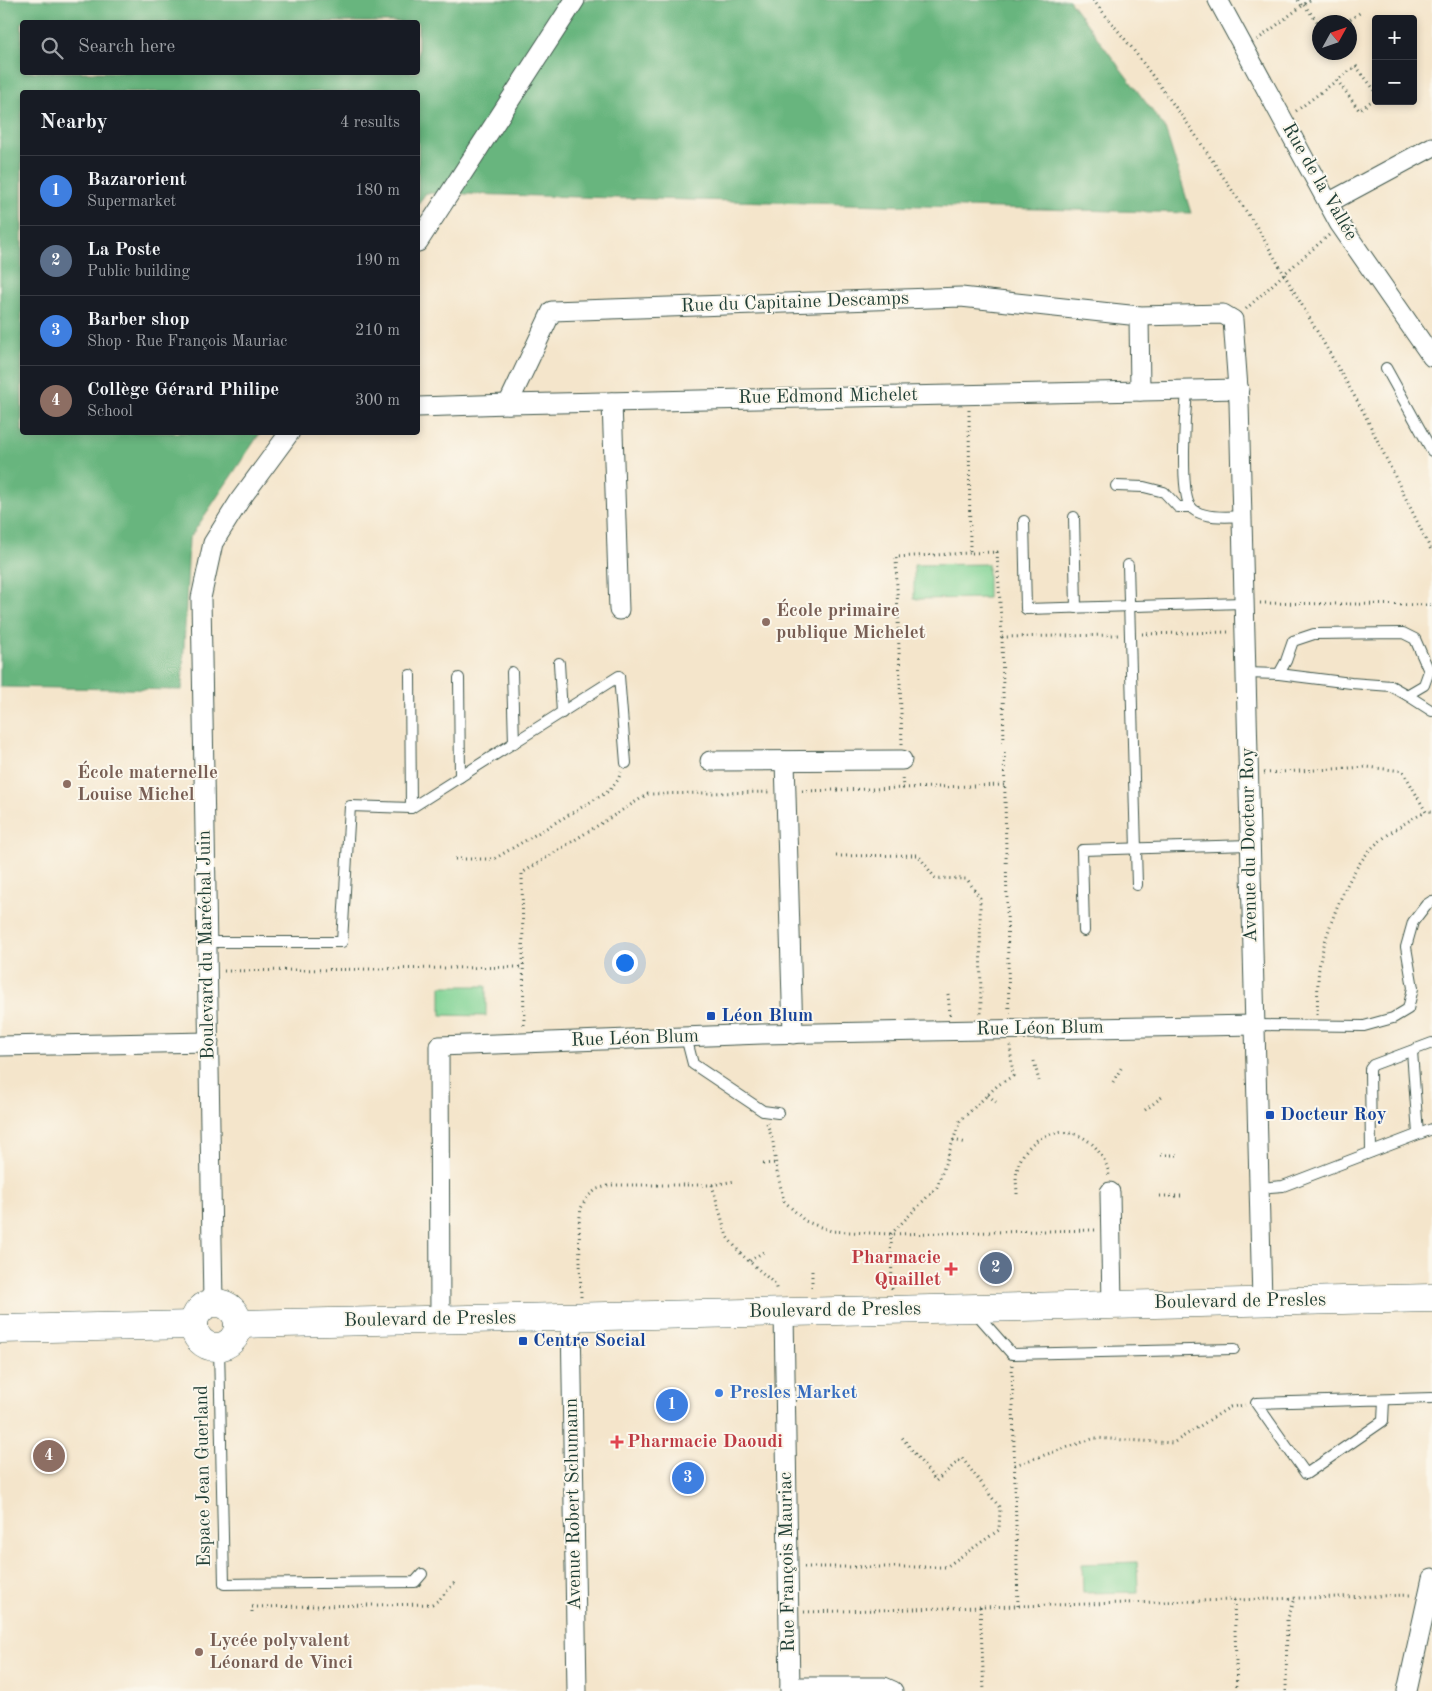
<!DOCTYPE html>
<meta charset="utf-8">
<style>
body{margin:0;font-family:"Old Standard TT",serif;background:#242831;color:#f1f3f6}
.controls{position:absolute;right:15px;top:15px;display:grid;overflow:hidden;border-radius:5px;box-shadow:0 2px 8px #0003}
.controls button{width:45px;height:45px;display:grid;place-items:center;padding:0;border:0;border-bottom:1px solid #363941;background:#171b24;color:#f1f3f6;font:25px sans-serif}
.compass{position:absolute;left:1312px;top:15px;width:45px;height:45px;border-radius:50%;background:#171b24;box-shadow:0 2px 8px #0003;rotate:50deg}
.you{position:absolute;left:624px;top:962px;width:18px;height:18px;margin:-12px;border:4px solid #fff;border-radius:50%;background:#1a73e8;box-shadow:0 0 0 8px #1a73e833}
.badge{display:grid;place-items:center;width:32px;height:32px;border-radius:50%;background:#c8321e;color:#fff;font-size:16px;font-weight:700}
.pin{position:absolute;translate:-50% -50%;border:2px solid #fff;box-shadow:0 1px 5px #0006}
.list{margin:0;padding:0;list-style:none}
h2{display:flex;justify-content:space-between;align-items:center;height:65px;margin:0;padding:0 20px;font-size:21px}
h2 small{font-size:16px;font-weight:400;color:#9ea1a6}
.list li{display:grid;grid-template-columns:32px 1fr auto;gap:15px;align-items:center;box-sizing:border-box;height:70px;padding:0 20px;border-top:1px solid #363941}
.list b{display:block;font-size:19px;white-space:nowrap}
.list p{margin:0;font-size:16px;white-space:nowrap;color:#9ea1a6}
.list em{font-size:16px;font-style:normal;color:#9ea1a6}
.icon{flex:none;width:28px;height:28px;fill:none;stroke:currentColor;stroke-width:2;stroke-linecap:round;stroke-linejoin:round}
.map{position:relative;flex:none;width:1432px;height:1691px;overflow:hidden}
.search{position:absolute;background:#171b24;box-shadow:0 2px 8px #0003;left:20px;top:20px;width:400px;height:55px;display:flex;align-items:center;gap:12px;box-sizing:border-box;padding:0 18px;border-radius:5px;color:#9ea1a6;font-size:19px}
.panel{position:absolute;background:#171b24;box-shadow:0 2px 8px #0003;left:20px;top:90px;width:400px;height:345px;border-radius:5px}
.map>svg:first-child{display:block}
.green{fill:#81d394;stroke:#508864}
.forest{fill:#68b57e;stroke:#447959;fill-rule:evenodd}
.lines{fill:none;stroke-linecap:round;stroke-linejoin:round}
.lane-casing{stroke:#3f564b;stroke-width:12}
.street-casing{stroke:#3f564b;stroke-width:21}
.secondary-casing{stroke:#3f564b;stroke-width:29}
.path{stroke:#3f564b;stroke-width:3;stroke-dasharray:1 4;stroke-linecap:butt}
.lane{stroke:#fff;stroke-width:10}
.street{stroke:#fff;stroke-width:19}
.secondary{stroke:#fff;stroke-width:28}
.education-dot{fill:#8d6e63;stroke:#fbf7ec;stroke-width:2}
.transit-dot{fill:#1a4fb4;stroke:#fbf7ec;stroke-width:2}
.health-dot{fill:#e0444e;stroke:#fbf7ec;stroke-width:2}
.shop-dot{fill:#3f7fe0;stroke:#fbf7ec;stroke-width:2}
.labels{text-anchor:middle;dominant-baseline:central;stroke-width:4;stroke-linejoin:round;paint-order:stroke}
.street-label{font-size:19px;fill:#1f3d34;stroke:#fbf7ec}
.education-label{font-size:19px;font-weight:bold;fill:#785e54;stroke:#fbf7ec;text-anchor:start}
.transit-label{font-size:19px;font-weight:bold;fill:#164399;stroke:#fbf7ec;text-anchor:start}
.health-label{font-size:19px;font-weight:bold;fill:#be3a42;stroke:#fbf7ec;text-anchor:end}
.shop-label{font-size:19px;font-weight:bold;fill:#366cbe;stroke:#fbf7ec;text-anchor:start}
</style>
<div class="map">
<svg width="1432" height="1691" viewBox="0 0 1432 1691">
<rect width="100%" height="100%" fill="#fbf7ec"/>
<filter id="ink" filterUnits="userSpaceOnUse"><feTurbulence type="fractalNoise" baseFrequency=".02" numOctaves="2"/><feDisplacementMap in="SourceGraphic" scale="10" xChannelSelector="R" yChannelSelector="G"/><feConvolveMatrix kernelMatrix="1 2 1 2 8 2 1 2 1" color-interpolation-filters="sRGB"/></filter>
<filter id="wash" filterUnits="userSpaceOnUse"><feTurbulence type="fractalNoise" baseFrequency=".0096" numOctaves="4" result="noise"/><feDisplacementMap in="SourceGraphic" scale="20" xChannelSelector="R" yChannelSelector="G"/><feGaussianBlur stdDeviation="1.12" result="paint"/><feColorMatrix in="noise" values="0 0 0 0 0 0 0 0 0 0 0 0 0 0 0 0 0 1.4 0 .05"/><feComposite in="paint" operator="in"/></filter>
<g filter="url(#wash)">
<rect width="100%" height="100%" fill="#f4e5cb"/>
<g class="green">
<path d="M 988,564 L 988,598 L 914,599 L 914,565 Z"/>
<path d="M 441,986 L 486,986 L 486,1016 L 441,1015 Z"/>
<path d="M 1137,1562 L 1138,1592 L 1083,1593 L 1082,1564 Z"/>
</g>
<path class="forest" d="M 0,0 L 1069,0 L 1165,128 L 1191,213 L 426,193 L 418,204 L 418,92 L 22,92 L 22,432 L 260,433 L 189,539 L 182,690 L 0,687 ZM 22,22 L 418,22 L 418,72 L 22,72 Z"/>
</g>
<g filter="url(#ink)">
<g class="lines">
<defs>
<g id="lane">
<path d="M 1386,368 L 1432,451"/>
<path d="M 1187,390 C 1185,412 1180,491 1190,506 C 1199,519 1229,517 1242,516"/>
<path d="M 1116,486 L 1144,487 L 1164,492 L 1178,507 L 1191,507"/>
<path d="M 1074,517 L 1076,608"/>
<path d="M 1024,521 L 1026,609 L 1244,603"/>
<path d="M 1128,565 L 1137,885"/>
<path d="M 559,663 L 562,713"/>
<path d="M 512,672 L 514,743"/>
<path d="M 1246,673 L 1279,674 L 1286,661 L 1293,641 L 1314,634 L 1403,633 L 1415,639 L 1429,671 L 1424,685 L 1407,695 L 1432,711"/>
<path d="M 1279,674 L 1351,683 L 1391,686 L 1407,695"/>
<path d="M 410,675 L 411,808"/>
<path d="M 459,678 L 460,777"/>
<path d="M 1084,931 L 1082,850 L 1250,845"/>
<path d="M 207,942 L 342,942 L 350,806 L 411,808 L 619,676 L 626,763"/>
<path d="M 1255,1025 L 1364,1026 L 1393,1018 L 1408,1009 L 1413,988 L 1406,947 L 1413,922 L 1426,905 L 1432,901"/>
<path d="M 686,1037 L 693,1064 L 763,1111 L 778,1113"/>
<path d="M 1412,1051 L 1418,1134"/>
<path d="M 1371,1152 L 1370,1069 L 1373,1065 L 1432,1043"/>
<path d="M 1259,1188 L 1283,1186 L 1432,1129"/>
<path d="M 975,1312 L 1012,1354 L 1234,1349"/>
<path d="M 219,1347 L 224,1584 L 415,1582 L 422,1574"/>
<path d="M 1384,1400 L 1383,1421 L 1306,1474 L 1256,1403 L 1432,1398"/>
</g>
<g id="street">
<path d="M 1218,0 L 1339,223 L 1432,357"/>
<path d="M 1328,203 L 1432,147"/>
<path d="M 418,242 L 575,0"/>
<path d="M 1139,316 L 1223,314 L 1233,320 L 1239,402 L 1262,1301"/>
<path d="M 612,402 L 619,610"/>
<path d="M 508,404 L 552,311 L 961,297 L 1139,316 L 1140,391"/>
<path d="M 418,407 L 508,404 L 1239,389"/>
<path d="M 710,761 L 902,760"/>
<path d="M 785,761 L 793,1034"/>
<path d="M 0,1046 L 209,1042"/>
<path d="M 1110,1192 L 1112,1305"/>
<path d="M 213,1303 L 201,598 L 213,543 L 240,500 L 290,432"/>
<path d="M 784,1312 L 790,1691"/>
<path d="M 571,1317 L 577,1691"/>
<path d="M 440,1320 L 439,1046 L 762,1034 L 1255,1025"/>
<path d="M 790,1687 L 884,1687 L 893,1691"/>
<path d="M 1407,1691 L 1432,1578"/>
</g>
<g id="secondary">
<circle cx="216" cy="1325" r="22"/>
<path d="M 238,1324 L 1432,1298"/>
<path d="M 0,1329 L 194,1325"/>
</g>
</defs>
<use href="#lane" class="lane-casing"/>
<use href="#street" class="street-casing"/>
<use href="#secondary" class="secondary-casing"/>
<g class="path">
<path d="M 1093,0 L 1132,48 L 1190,127 L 1258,229 L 1363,411 L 1432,552"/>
<path d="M 1298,0 L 1302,6"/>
<path d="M 1304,5 L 1320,25"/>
<path d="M 1346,22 L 1361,12"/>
<path d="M 1257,40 L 1310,0"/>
<path d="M 1337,80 L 1359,110 L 1376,98"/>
<path d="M 1296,111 L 1356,66 L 1376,92"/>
<path d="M 1246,309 L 1284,274 L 1329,235"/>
<path d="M 969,410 L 970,553 L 997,552 L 1002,637 L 1118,635"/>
<path d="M 1260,603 L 1432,605"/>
<path d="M 1142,634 L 1228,632"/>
<path d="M 1002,637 L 1009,1014"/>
<path d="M 902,744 L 896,557 L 970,553"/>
<path d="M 1264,773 L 1367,767 L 1403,771 L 1426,812 L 1432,812"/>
<path d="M 903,788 L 1005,785"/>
<path d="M 802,791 L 903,788 L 902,776"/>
<path d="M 836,856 L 918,855 L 935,878 L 967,879 L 980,898 L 981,1014"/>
<path d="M 455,859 L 494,859 L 609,791 L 618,780 L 621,772"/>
<path d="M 224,971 L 523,967"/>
<path d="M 948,994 L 950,1015"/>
<path d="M 1317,1015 C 1318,997 1317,978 1320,961 C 1328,926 1348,870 1375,845 C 1390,832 1407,821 1426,812"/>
<path d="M 524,1025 L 522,873 L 648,794 L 771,792"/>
<path d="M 1034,1061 L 1039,1081"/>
<path d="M 1113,1082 L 1123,1065"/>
<path d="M 988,1095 L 996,1102"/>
<path d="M 1145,1110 L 1162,1097"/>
<path d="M 767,1123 L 773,1142 L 777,1172 L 784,1201 L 805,1221 L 831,1231 L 891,1234 L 1095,1230"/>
<path d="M 953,1140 L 967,1143"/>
<path d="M 1161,1155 L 1180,1155"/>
<path d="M 763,1164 L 776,1163"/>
<path d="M 712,1185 L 735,1181"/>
<path d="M 1017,1194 C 1017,1187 1015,1178 1017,1171 C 1025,1129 1079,1118 1101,1155 C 1106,1163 1108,1167 1109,1176"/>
<path d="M 1160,1196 L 1183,1196"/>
<path d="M 750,1261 L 766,1250"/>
<path d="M 812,1271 L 812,1291"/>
<path d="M 892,1289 L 891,1234 L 937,1187 L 960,1121 L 998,1085 L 1013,1076 L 1010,1045"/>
<path d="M 581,1297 L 579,1224 L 581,1208 L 587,1197 L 597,1189 L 611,1185 L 712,1185 L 727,1237 L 742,1255 L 775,1284 L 777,1292"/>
<path d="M 1012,1365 L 1018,1606"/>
<path d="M 1015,1465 L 1095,1438 L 1173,1443 L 1230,1407 L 1245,1405"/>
<path d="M 804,1567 L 946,1567 L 999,1530 L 1000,1508 L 962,1458 L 936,1481 L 901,1436"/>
<path d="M 1234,1600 L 1237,1691"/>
<path d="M 980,1607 L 984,1691"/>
<path d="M 252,1612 L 252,1607 L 432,1604 L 439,1600 L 456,1581"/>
<path d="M 804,1612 L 1410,1595"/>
<path d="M 1286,1691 L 1287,1620 L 1295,1599"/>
</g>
<use href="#lane" class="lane"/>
<use href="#street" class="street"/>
<use href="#secondary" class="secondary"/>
</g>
</g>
<g class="education-dot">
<circle cx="766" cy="622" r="5"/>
<circle cx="67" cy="784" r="5"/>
<circle cx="199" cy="1652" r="5"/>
</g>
<g class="transit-dot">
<rect x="706" y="1011" width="10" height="10" rx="2.5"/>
<rect x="1265" y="1110" width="10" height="10" rx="2.5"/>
<rect x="518" y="1336" width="10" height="10" rx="2.5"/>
</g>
<g class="health-dot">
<path d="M948.5 1261.5h5v5h5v5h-5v5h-5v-5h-5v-5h5z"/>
<path d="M614.5 1434.5h5v5h5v5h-5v5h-5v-5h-5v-5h5z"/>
</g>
<circle class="shop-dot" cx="719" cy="1393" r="5"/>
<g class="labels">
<g class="street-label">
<text transform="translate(1319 182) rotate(60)">Rue de la Vallée</text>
<text transform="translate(795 303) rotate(-2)">Rue du Capitaine Descamps</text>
<text transform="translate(828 397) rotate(-1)">Rue Edmond Michelet</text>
<text transform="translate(1250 845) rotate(-91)">Avenue du Docteur Roy</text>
<text transform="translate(207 945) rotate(-91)">Boulevard du Maréchal Juin</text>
<text transform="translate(1040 1029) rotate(-1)">Rue Léon Blum</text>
<text transform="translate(635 1039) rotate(-2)">Rue Léon Blum</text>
<text transform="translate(1240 1302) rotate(-1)">Boulevard de Presles</text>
<text transform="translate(835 1311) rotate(-1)">Boulevard de Presles</text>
<text transform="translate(430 1320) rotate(-1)">Boulevard de Presles</text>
<text transform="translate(204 1476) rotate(-91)">Espace Jean Guerland</text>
<text transform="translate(574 1504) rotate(-91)">Avenue Robert Schumann</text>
<text transform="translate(788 1562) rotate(-91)">Rue François Mauriac</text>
</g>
<g class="education-label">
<text x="776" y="611">École primaire<tspan x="776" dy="22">publique Michelet</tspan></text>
<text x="77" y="773">École maternelle<tspan x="77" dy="22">Louise Michel</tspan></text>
<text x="209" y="1641">Lycée polyvalent<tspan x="209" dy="22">Léonard de Vinci</tspan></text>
</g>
<g class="transit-label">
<text x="721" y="1016">Léon Blum</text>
<text x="1280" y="1115">Docteur Roy</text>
<text x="533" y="1341">Centre Social</text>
</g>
<g class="health-label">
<text x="941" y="1258">Pharmacie<tspan x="941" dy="22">Quaillet</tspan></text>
<text x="627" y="1442" text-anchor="start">Pharmacie Daoudi</text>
</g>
<g class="shop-label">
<text x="729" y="1393">Presles Market</text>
</g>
</g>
</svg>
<div class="controls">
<button>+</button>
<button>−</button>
</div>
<svg class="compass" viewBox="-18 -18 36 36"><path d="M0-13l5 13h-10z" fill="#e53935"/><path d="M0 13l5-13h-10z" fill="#9ea1a6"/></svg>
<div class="you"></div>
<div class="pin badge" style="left:672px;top:1405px;background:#3f7fe0">1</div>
<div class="pin badge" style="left:996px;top:1268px;background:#5c6f8a">2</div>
<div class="pin badge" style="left:688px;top:1478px;background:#3f7fe0">3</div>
<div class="pin badge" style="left:49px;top:1456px;background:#8d6e63">4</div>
<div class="search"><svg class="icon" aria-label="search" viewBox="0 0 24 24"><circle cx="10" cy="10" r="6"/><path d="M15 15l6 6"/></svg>Search here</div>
<section class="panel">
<h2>Nearby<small>4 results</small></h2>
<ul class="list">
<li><span class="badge" style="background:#3f7fe0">1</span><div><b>Bazarorient</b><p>Supermarket</p></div><em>180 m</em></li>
<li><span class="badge" style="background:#5c6f8a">2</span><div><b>La Poste</b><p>Public building</p></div><em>190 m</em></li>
<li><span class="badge" style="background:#3f7fe0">3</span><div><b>Barber shop</b><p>Shop · Rue François Mauriac</p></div><em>210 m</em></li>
<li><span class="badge" style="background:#8d6e63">4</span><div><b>Collège Gérard Philipe</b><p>School</p></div><em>300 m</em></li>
</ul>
</section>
</div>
